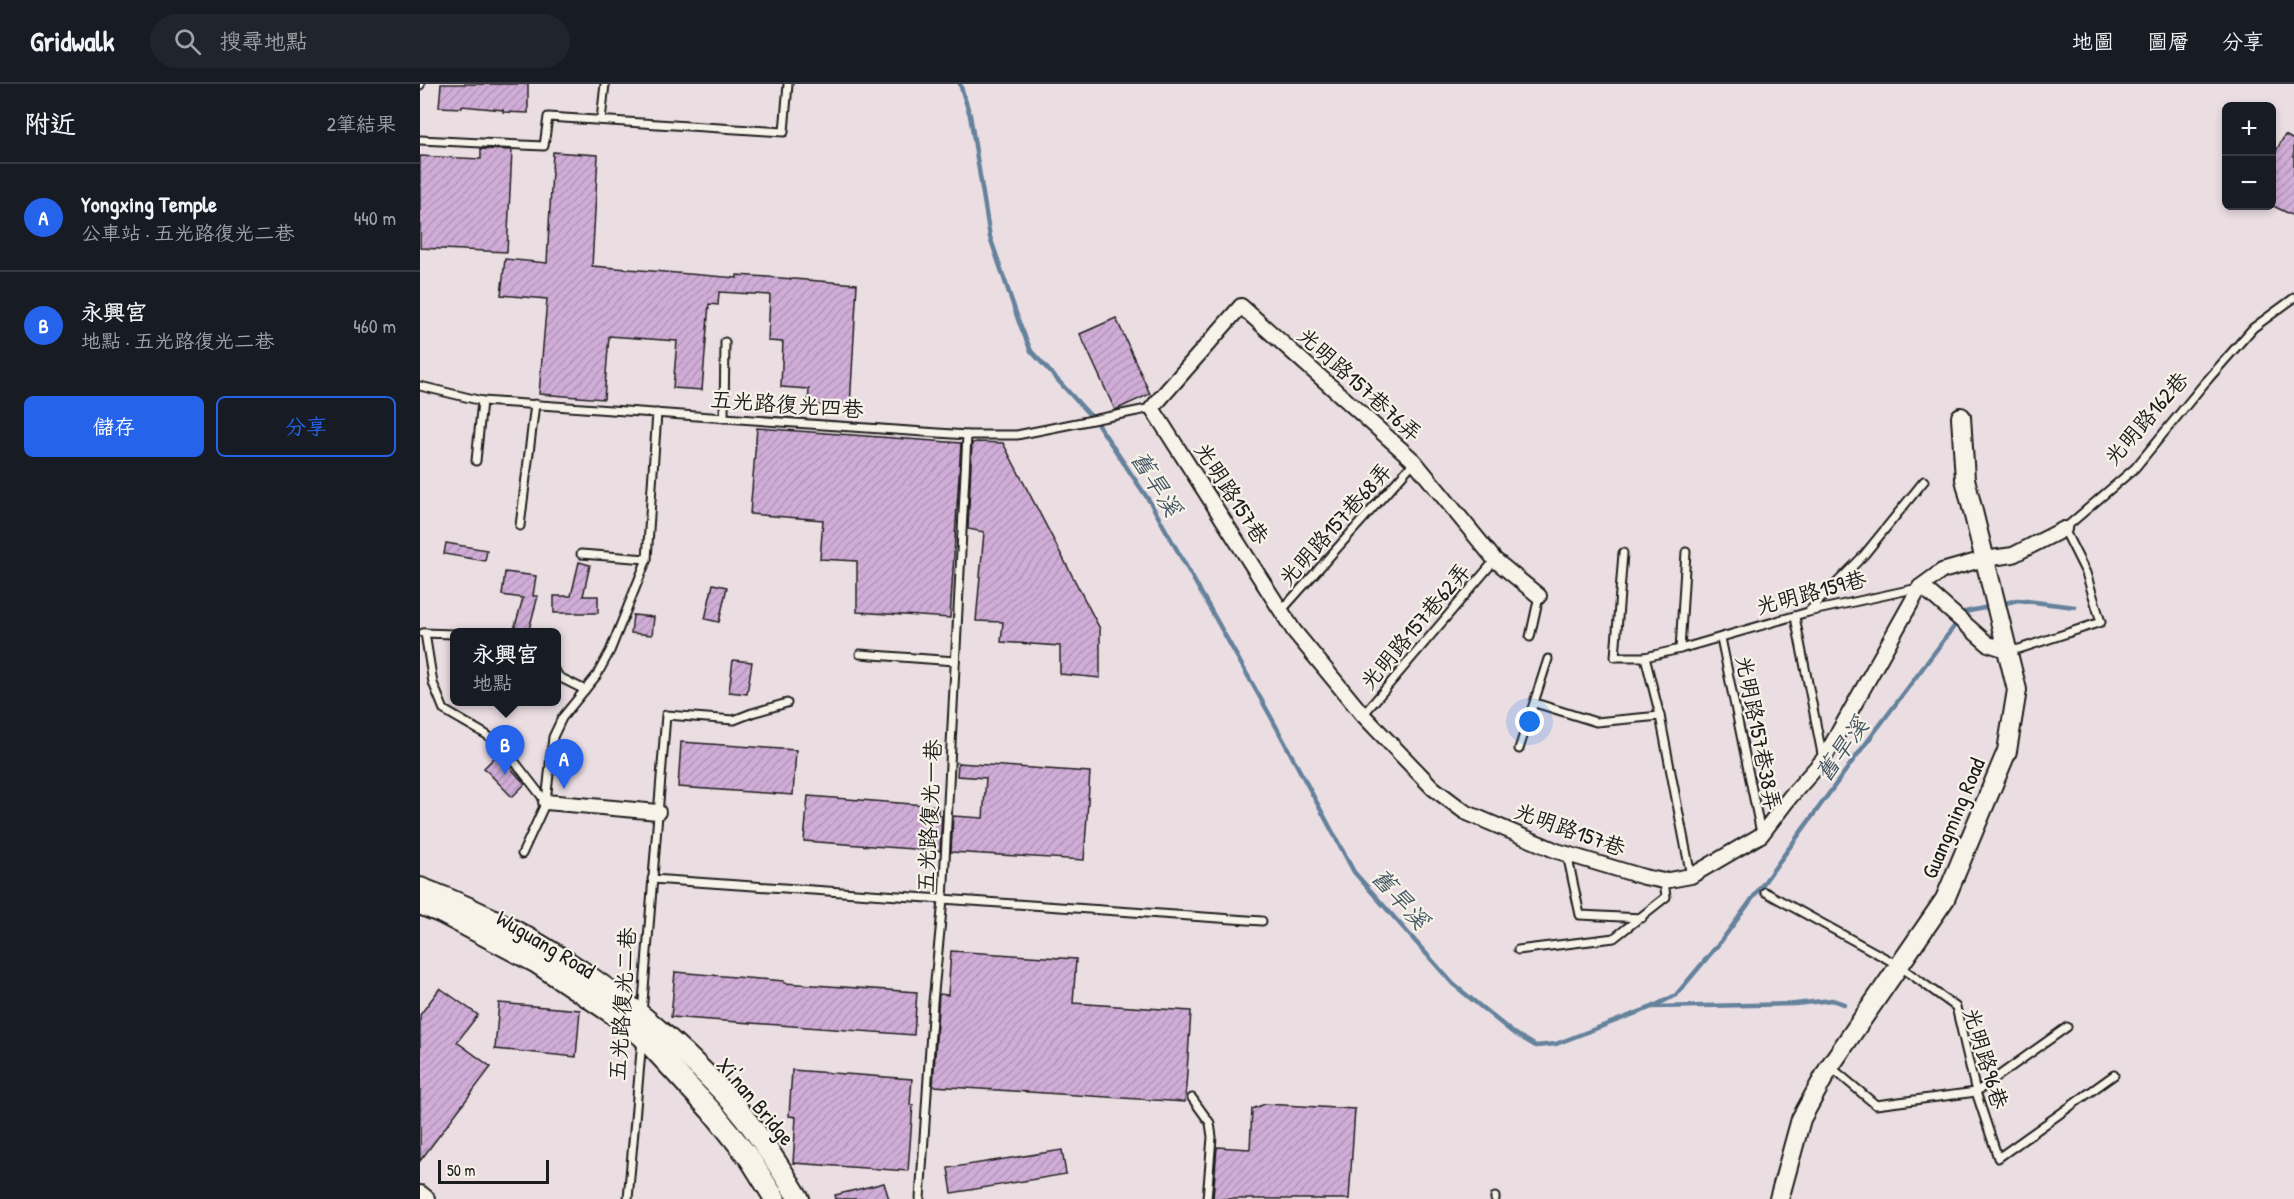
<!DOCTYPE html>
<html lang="zh-TW">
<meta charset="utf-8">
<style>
body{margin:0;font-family:"Patrick Hand","LXGW WenKai TC",sans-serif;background:#20242c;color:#f1f3f6}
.controls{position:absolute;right:18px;top:18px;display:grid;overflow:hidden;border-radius:9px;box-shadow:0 3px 9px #0003}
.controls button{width:54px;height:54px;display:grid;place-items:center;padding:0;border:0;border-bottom:2px solid #363941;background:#171b24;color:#f1f3f6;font:30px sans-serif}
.scale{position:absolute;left:18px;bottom:15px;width:111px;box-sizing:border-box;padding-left:6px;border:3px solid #1c1c1c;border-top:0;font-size:16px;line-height:21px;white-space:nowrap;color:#1c1c1c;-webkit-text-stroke:4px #f7f3e8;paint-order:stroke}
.you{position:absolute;left:1110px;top:638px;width:21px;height:21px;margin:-15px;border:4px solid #fff;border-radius:50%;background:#1a73e8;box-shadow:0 0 0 9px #1a73e833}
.badge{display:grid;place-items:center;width:39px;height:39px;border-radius:50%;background:#2563eb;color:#fff;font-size:20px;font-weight:700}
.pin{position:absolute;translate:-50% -50px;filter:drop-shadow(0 2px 3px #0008)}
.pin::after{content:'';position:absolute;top:32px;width:21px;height:18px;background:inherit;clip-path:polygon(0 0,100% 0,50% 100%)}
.popup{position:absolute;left:30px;top:544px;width:111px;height:78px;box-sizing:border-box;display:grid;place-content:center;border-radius:9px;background:#171b24;filter:drop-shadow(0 2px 4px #0005);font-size:20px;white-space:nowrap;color:#9ea1a6}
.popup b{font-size:22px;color:#f1f3f6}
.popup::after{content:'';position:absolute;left:50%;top:100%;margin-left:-12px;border:12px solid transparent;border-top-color:#171b24}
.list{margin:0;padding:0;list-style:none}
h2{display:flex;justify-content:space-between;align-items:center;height:78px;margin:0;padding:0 24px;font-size:26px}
h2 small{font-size:20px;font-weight:400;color:#9ea1a6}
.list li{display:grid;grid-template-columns:39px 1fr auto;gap:18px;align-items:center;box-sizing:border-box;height:108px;padding:0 24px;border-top:2px solid #363941}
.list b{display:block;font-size:22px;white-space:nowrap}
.list p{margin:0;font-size:20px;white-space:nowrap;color:#9ea1a6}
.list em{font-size:20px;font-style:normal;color:#9ea1a6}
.actions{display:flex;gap:12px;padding:18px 24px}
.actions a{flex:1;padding:14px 0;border:2px solid #2563eb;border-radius:9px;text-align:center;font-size:21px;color:#2563eb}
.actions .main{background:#2563eb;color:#fff}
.icon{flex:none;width:33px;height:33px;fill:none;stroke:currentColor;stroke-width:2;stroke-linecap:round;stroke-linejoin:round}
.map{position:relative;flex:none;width:1874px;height:1115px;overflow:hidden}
header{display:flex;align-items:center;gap:36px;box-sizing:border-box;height:84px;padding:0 30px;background:#171b24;border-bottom:2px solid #363941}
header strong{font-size:28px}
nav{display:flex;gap:33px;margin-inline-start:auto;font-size:21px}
.search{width:420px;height:54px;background:#20242c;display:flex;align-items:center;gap:15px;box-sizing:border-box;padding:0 21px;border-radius:33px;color:#9ea1a6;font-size:22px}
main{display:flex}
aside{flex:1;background:#171b24}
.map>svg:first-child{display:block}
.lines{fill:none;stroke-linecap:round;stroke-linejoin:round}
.stream{stroke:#65829c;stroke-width:4.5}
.building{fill:url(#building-hatch);stroke:#1c1c1c;stroke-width:1.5}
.service-casing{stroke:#1c1c1c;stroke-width:11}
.minor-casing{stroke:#1c1c1c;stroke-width:18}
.tertiary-casing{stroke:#1c1c1c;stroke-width:22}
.secondary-casing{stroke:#1c1c1c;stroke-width:24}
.service{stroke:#f7f3e8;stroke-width:7}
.minor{stroke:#f7f3e8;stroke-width:14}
.tertiary{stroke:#f7f3e8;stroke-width:18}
.secondary{stroke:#f7f3e8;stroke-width:20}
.labels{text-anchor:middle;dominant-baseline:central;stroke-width:4.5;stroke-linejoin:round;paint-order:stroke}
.street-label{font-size:22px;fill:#1c1c1c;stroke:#f7f3e8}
.water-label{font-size:24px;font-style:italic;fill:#475867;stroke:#f7f3e8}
</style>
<header>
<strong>Gridwalk</strong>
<div class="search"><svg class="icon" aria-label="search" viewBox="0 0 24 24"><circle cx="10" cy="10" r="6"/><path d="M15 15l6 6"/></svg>搜尋地點</div>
<nav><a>地圖</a><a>圖層</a><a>分享</a></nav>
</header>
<main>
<aside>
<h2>附近<small>2筆結果</small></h2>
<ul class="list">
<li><span class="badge">A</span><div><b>Yongxing Temple</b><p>公車站 · 五光路復光二巷</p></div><em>440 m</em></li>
<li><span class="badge">B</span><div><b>永興宮</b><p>地點 · 五光路復光二巷</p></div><em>460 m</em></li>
</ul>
<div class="actions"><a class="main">儲存</a><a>分享</a></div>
</aside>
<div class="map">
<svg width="1874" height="1115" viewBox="0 0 1874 1115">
<defs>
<pattern id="building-hatch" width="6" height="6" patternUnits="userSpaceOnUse" patternTransform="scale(1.5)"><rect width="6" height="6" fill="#d0add7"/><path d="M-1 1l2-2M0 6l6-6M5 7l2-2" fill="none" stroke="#b294b8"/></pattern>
</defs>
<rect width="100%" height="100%" fill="#ebdee3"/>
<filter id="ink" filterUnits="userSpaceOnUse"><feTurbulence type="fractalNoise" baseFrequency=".0167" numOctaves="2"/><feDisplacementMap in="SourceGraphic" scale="12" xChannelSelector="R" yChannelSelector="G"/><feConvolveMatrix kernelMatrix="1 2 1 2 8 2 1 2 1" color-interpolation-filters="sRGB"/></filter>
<g filter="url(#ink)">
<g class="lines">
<g class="stream">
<path d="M 540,0 L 550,31 L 570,153 L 599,238 L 611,267 L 677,339 L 730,418 L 851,633 L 934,788 L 1033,900 L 1092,948 L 1116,962 L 1136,960 L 1232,923 L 1256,911 L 1302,856 L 1432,678 L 1545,528 L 1573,522"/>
<path d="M 1581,520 L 1598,516 L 1655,523"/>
<path d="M 1233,923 L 1375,920 L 1412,916 L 1424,920"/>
</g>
</g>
<g class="building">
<path d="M 21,0 L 108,0 L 108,29 L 83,28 L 83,26 L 42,22 L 42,24 L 19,23 Z"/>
<path d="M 1865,51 L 1874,56 L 1874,132 L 1851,121 L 1851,76 Z"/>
<path d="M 61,65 L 92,66 L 87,168 L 0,164 L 0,72 L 61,75 Z"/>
<path d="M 133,68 L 178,71 L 172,182 L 317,194 L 317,191 L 348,193 L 437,200 L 430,323 L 388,321 L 389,305 L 361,303 L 363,258 L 348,257 L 350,211 L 299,208 L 298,221 L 289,220 L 282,306 L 253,304 L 257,257 L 189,252 L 184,315 L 119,310 L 127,215 L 81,211 L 85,175 L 127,179 Z"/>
<path d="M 696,234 L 730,310 L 695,326 L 660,250 Z"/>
<path d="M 337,344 L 541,359 L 530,534 L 437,528 L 437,477 L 400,475 L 403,436 L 330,430 Z"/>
<path d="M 557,358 L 583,359 L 680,545 L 680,594 L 640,590 L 640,562 L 581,558 L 583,538 L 556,537 L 564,448 L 548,445 L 552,359 Z"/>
<path d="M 26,459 L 67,466 L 65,477 L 24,470 Z"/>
<path d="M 159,478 L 170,481 L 163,512 L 178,512 L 178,529 L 134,529 L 134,512 L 151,512 Z"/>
<path d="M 85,488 L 116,492 L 113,512 L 118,512 L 108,549 L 93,549 L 103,514 L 82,511 Z"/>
<path d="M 293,500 L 307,503 L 299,538 L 285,535 Z"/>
<path d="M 213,531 L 234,533 L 232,551 L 211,549 Z"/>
<path d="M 313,576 L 332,578 L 327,610 L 309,608 Z"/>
<path d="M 261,658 L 376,666 L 373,711 L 258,703 Z"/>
<path d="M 78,670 L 105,700 L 92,713 L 64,684 Z"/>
<path d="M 538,679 L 670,688 L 664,776 L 531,768 L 533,732 L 563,734 L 566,694 L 537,692 Z"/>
<path d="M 388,712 L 518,722 L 518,731 L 522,731 L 520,767 L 384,757 Z"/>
<path d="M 531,867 L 656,875 L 653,919 L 771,927 L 765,1018 L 513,1002 L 519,910 L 528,911 Z"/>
<path d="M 255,888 L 364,897 L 364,899 L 497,908 L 494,951 L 251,933 Z"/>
<path d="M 20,904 L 58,931 L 37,958 L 71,983 L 0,1077 L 0,931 Z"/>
<path d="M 79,919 L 160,926 L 156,973 L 75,965 Z"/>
<path d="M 372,986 L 492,995 L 490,1021 L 493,1021 L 488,1087 L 373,1079 L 376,1033 L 369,1032 Z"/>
<path d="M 845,1020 L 935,1025 L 929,1115 L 793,1115 L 797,1063 L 830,1065 L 832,1025 Z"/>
<path d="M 642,1066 L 646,1090 L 532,1109 L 528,1084 Z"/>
<path d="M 464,1099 L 469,1115 L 416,1115 L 415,1111 Z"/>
</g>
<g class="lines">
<defs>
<g id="service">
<path d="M 0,1 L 0,0"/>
<path d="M 181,36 L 185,0"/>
<path d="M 0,56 L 124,62 L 128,33 L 364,48 L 368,0"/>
<path d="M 0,302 L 62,317 L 547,351 L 597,351 L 732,324"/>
<path d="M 304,334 L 305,258"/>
<path d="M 56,377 L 62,317"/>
<path d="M 100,442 L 115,320"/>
<path d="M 1203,469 L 1195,573 L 1225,573 L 1260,565 L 1388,528 L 1498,504"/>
<path d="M 161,470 L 227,475"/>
<path d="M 862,526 L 994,378"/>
<path d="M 1388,528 L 1444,471 L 1504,397"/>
<path d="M 1375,533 L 1403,675"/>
<path d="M 3,549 L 34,550"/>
<path d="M 5,549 L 13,599 L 24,626 L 67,651 L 95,678 L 126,718"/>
<path d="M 1110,553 L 1119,512"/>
<path d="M 1301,554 L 1341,749"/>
<path d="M 1260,565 L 1266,468"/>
<path d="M 1588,566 L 1599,565 L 1681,538 L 1666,489 L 1644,445 L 1715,384 L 1783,301 L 1833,244 L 1874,214"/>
<path d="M 440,570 L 535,577"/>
<path d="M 1225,573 L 1240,632 L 1271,792"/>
<path d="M 136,588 L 139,593 L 165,606"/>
<path d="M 1115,619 L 1176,638 L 1240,632"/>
<path d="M 943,631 L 1075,476"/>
<path d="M 1099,665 L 1128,575"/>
<path d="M 102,770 L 126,718 L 133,653 L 142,634 L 177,591 L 190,567 L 227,475 L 237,329"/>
<path d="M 1147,770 L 1160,831 L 1222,834"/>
<path d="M 232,795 L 842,837"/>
<path d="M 1345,808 L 1478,881 L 1536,923 L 1556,1008 L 1578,1074 L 1694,991"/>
<path d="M 1098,866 L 1194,854 L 1246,813 L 1244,797"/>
<path d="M 222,930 L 246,631 L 314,636 L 332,629 L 367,619"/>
<path d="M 1412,984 L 1456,1021 L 1556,1008 L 1647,943"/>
<path d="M 772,1014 L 790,1039 L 792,1053 L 787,1115"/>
<path d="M 208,1115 L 222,956"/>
<path d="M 500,1115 L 513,918 L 523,816 L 547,351"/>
<path d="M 1075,1115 L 1075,1113"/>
</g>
<g id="minor">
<path d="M 1500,503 L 1511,510 L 1568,560 L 1587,566"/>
<path d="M 1119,512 L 1075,476 L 994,377 L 821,222 L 732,324 L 874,547 L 943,631 L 1013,704 L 1045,728 L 1137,767 L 1224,793 L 1244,797 L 1271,792 L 1341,751 L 1370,713 L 1403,676 L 1500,503 L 1522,487 L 1564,475 L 1593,471 L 1644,445"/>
<path d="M 126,718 L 238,728"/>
</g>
<g id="tertiary">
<path d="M 0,1111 L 5,1115"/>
<path d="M 1359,1115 L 1381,1035 L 1410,982 L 1525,815 L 1587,667 L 1597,606 L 1545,395 L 1541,333"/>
</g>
<g id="secondary">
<path d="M 0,804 C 114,846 220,919 303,1008 C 331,1038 358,1080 379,1115"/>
<path d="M 0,820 L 20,828 L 117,879 L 192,929 L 222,952 L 296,1032 L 330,1075 L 355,1115"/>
</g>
</defs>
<use href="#service" class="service-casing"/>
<use href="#minor" class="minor-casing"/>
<use href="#tertiary" class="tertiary-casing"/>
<use href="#secondary" class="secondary-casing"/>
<use href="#service" class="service"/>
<use href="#minor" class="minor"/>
<use href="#tertiary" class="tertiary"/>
<use href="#secondary" class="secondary"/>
</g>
</g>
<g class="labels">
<g class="street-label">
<text transform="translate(940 300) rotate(42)">光明路157巷76弄</text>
<text transform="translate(367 320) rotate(4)">五光路復光四巷</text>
<text transform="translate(1726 334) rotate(-49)">光明路162巷</text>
<text transform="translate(812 409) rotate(57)">光明路157巷</text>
<text transform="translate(915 440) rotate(-48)">光明路157巷68弄</text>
<text transform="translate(1391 508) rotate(-15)">光明路159巷</text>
<text transform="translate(995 542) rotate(-50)">光明路157巷62弄</text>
<text transform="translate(1339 649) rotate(79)">光明路157巷38弄</text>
<text transform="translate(509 732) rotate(-87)">五光路復光一巷</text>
<text transform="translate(1533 734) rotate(-67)">Guangming Road</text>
<text transform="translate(1150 745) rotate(20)">光明路157巷</text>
<text transform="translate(126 860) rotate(31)">Wuguang Road</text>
<text transform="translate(202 920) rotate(-86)">五光路復光二巷</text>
<text transform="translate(1566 974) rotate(73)">光明路96巷</text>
<text transform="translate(336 1017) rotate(50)">Xi'nan Bridge</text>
</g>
<g class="water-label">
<text transform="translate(737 399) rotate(58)">舊旱溪</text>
<text transform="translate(1421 665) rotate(-54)">舊旱溪</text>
<text transform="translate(981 814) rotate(48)">舊旱溪</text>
</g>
</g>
</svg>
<div class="controls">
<button>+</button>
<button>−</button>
</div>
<div class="scale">50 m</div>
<div class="you"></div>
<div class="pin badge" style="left:144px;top:705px">A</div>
<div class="pin badge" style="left:85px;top:691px">B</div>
<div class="popup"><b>永興宮</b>地點</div>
</div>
</main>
